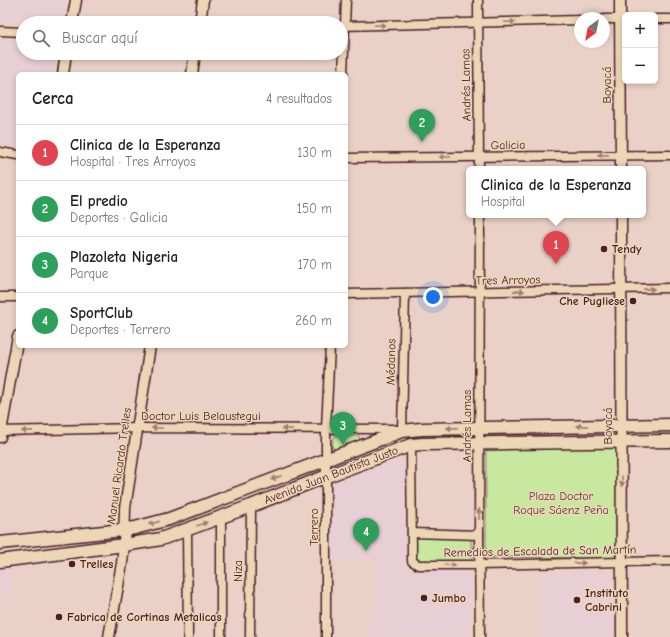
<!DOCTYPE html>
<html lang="es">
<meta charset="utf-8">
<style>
body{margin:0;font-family:"Comic Neue",sans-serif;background:#f2f2f2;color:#202124}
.controls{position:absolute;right:12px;top:12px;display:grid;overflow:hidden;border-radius:6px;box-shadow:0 2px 6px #0003}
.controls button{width:36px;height:36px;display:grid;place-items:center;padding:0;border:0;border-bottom:1px solid #e0e0e0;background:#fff;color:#202124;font:20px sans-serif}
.compass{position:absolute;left:574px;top:12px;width:36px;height:36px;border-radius:50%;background:#fff;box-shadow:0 2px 6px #0003;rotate:212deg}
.you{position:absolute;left:433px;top:297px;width:14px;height:14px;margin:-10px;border:3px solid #fff;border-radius:50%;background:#1a73e8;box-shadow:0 0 0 6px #1a73e833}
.badge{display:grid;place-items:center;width:26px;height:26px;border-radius:50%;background:#4a1f2b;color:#fff;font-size:13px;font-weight:700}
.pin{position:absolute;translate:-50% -33px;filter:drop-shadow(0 1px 2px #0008)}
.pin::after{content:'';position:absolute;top:21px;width:14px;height:12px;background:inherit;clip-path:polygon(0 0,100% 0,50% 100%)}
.popup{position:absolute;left:466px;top:166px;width:180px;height:52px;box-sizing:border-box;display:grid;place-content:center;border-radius:6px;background:#fff;filter:drop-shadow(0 1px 3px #0005);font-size:13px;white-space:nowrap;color:#757577}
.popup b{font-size:15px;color:#202124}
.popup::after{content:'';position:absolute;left:50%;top:100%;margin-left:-8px;border:8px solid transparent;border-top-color:#fff}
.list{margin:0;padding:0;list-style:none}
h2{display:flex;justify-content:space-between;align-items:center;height:52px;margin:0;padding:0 16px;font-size:17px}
h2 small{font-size:13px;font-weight:400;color:#757577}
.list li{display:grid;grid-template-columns:26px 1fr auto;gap:12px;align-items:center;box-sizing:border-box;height:56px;padding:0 16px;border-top:1px solid #e0e0e0}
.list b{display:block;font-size:15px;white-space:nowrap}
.list p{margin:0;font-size:13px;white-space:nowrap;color:#757577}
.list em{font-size:13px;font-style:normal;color:#757577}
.icon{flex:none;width:22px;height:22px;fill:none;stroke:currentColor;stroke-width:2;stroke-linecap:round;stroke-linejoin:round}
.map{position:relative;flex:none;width:670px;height:637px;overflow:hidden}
.search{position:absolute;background:#fff;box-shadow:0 2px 6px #0003;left:16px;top:16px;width:332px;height:44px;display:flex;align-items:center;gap:10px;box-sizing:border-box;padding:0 14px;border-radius:22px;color:#757577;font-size:15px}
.panel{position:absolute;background:#fff;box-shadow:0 2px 6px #0003;left:16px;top:72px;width:332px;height:276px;border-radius:6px}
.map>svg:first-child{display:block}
.built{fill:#e8ced5}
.green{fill:#c8e8a0;stroke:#898466}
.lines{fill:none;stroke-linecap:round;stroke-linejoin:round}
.minor-casing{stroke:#4a1f2b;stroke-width:11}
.tertiary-casing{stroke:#4a1f2b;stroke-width:13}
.primary-casing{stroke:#4a1f2b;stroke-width:15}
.minor{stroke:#edd6b6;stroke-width:8}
.tertiary{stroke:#edd6b6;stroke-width:10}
.primary{stroke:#edd6b6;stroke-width:12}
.oneway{fill:#9c7a70}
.poi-dot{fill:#4a1f2b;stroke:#edd6b6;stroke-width:1.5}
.labels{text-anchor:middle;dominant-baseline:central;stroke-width:3;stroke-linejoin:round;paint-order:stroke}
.street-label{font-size:12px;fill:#4a1f2b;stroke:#edd6b6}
.poi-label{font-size:12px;font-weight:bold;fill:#4a1f2b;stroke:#edd6b6;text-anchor:start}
.park-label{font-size:12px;fill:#5d3d3d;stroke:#edd6b6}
</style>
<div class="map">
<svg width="670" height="637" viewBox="0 0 670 637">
<rect width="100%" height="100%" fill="#ead1c8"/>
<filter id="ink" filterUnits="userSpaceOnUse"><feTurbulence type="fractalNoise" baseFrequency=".025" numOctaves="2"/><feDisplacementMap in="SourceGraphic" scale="8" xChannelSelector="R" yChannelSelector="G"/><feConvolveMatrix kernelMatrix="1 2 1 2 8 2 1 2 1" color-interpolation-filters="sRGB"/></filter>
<g filter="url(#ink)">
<g class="built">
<path d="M 0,0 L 65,0 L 62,19 L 57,23 L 0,21 Z"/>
<path d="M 0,40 L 23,41 L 23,53 L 56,53 L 52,74 L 18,74 L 18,146 L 0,143 Z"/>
<path d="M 397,460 L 405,466 L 405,571 L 464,571 L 470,578 L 469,637 L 368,637 L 369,619 L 377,619 L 378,560 L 332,559 L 333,537 L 329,537 L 331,490 L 334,484 Z"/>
<path d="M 12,566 L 11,595 L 0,593 L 0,568 Z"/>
<path d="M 608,572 L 613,577 L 614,637 L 541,637 L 540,573 Z"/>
</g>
<g class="green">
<path d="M 336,436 L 359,436 L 360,442 L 339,450 L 332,448 L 333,439 Z"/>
<path d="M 611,446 L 616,450 L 616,554 L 614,558 L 486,557 L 486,449 Z"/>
<rect x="413" y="532" width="58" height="31"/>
</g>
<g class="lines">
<defs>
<g id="minor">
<path d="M 478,0 L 479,169"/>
<path d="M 604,19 L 625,19"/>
<path d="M 655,19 L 670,19"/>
<path d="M 341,26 L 580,20"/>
<path d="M 0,31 L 23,32"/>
<path d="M 343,74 L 346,0"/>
<path d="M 0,152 L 18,155"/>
<path d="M 346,158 L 670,155"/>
<path d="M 480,215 L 479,535 L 480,637"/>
<path d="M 346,294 L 670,288"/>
<path d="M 0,297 L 18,297"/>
<path d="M 0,431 L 137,428 L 391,429 L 402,431 L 405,293"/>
<path d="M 411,445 L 412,555 L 412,561 L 418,565 L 479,565 L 670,561"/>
<path d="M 221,518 L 221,637"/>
<path d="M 187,530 L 188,637"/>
<path d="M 412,533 L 479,535"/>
<path d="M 250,637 L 251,506"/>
<path d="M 326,637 L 326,429 L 330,346"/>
</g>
<g id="tertiary">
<path d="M 620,0 L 621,169"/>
<path d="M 72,23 L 76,0"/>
<path d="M 200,23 L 203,0"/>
<path d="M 63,74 L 66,53"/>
<path d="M 192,74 L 195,53"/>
<path d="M 621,215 L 622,637"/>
<path d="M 0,437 L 18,336"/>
<path d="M 109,637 L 122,563 L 124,545 L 125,508 L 150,346"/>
</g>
<g id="primary">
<path d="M 0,543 L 123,530 L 135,528 L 169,519 L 402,431 L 421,429 L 670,425"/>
<path d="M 0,561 L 124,545 L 161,539 L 251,506 L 327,476 L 411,445 L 422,444 L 670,441"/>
</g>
</defs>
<use href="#minor" class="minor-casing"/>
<use href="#tertiary" class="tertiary-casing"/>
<use href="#primary" class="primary-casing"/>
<use href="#minor" class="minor"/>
<use href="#tertiary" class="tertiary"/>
<use href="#primary" class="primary"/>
</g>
<defs><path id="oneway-solid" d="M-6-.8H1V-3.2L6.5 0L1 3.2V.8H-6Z"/></defs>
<g class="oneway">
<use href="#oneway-solid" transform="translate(510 22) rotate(-2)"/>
<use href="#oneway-solid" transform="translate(380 25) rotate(-2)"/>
<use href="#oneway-solid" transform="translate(603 155) rotate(179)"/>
<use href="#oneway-solid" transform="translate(445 157) rotate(180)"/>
<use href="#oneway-solid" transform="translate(649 289) rotate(-1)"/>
<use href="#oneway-solid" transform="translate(519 291) rotate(-1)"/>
<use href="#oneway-solid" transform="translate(582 426) rotate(179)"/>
<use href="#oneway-solid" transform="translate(157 428) rotate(-180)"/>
<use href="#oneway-solid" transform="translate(452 428) rotate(179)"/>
<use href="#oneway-solid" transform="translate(287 429) rotate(-180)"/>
<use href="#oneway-solid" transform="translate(27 431) rotate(179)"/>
<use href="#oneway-solid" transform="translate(276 478) rotate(159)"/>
<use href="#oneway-solid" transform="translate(622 481) rotate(90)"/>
<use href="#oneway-solid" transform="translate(479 514) rotate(-89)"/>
<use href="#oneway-solid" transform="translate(154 523) rotate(164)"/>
<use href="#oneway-solid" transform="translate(202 524) rotate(-20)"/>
<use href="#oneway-solid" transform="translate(580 563) rotate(-1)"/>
<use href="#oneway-solid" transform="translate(450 565)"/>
</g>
</g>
<g class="poi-dot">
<circle cx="604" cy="249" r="4"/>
<circle cx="633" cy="301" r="4"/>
<circle cx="72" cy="564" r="4"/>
<circle cx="424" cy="598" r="4"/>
<circle cx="577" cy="600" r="4"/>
<circle cx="59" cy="617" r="4"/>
</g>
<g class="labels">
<g class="street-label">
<text transform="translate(466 85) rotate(-91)">Andrés Lamas</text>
<text transform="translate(607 85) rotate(-90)">Boyacá</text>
<text transform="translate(508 145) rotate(-1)">Galicia</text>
<text transform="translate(508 280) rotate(-1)">Tres Arroyos</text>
<text transform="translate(391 362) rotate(-89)">Médanos</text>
<text x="201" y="416">Doctor Luis Belaustegui</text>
<text transform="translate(467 426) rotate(-90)">Andrés Lamas</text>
<text transform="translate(608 426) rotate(-90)">Boyacá</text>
<text transform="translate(119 466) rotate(-82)">Manuel Ricardo Trelles</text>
<text transform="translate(331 475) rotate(-21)">Avenida Juan Bautista Justo</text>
<text transform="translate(314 527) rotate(-90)">Terrero</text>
<text transform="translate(540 551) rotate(-1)">Remedios de Escalada de San Martín</text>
<text transform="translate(238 571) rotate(-90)">Niza</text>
</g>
<g class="poi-label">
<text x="612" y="249">Tendy</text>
<text x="625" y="301" text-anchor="end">Che Pugliese</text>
<text x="80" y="564">Trelles</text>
<text x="585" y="593">Instituto<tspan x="585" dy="14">Cabrini</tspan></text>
<text x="432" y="598">Jumbo</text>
<text x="67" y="617">Fabrica de Cortinas Metalicas</text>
</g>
<g class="park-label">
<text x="561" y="496">Plaza Doctor<tspan x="561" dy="14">Roque Sáenz Peña</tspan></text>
</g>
</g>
</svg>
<div class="controls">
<button>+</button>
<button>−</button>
</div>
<svg class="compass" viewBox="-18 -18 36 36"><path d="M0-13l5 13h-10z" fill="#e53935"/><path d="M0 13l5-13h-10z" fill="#757577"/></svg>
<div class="you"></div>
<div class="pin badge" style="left:556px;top:264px;background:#e0444e">1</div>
<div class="popup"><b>Clinica de la Esperanza</b>Hospital</div>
<div class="pin badge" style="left:422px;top:142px;background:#2e9e5b">2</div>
<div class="pin badge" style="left:343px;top:445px;background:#2e9e5b">3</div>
<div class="pin badge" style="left:366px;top:551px;background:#2e9e5b">4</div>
<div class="search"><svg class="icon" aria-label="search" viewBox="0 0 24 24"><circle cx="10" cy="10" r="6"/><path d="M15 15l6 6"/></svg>Buscar aquí</div>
<section class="panel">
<h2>Cerca<small>4 resultados</small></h2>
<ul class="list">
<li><span class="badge" style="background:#e0444e">1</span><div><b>Clinica de la Esperanza</b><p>Hospital · Tres Arroyos</p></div><em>130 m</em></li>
<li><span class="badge" style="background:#2e9e5b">2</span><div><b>El predio</b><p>Deportes · Galicia</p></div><em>150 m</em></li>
<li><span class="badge" style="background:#2e9e5b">3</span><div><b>Plazoleta Nigeria</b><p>Parque</p></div><em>170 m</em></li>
<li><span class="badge" style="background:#2e9e5b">4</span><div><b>SportClub</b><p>Deportes · Terrero</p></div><em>260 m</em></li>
</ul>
</section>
</div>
